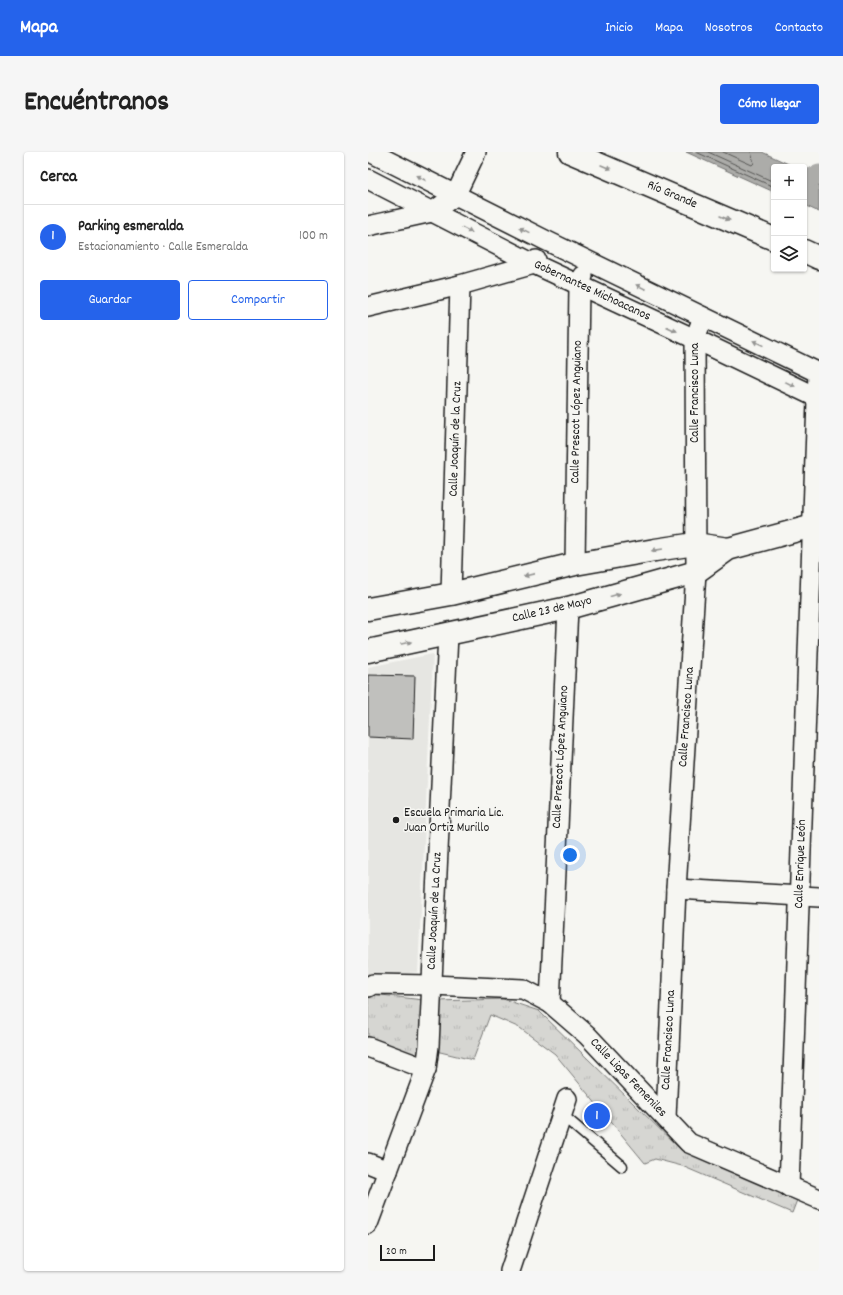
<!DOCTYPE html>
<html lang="es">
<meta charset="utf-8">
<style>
body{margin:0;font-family:Dekko,sans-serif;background:#f6f6f6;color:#222}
.controls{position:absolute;right:12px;top:12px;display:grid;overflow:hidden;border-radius:4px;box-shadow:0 1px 3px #0004}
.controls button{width:36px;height:36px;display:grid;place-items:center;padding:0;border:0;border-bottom:1px solid #e0e0e0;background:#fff;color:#222;font:20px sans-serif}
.scale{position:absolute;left:12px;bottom:10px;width:55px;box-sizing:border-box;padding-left:4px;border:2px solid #1c1c1c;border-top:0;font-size:11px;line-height:14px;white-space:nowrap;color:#1c1c1c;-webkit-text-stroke:3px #f6f6f2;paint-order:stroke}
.you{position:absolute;left:202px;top:703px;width:14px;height:14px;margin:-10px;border:3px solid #fff;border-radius:50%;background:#1a73e8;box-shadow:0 0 0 6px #1a73e833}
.badge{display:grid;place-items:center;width:26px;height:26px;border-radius:50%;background:#2563eb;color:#fff;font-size:13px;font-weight:700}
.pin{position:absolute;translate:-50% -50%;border:2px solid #fff;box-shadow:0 1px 4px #0006}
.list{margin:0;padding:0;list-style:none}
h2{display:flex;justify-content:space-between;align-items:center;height:52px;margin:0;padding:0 16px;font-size:17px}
h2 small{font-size:13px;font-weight:400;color:#767676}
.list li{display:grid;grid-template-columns:26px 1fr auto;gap:12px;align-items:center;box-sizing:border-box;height:64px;padding:0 16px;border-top:1px solid #e0e0e0}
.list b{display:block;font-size:15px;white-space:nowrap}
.list p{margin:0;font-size:13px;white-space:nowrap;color:#767676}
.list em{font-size:13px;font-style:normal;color:#767676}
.actions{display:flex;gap:8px;padding:12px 16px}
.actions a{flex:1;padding:9px 0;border:1px solid #2563eb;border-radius:4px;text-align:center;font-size:14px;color:#2563eb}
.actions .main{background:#2563eb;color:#fff}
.icon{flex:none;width:22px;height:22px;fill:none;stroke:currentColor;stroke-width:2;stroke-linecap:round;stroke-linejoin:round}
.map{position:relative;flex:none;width:451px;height:1119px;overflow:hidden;border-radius:4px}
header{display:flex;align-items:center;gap:24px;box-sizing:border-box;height:56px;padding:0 20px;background:#2563eb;color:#fff}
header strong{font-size:19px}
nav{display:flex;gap:22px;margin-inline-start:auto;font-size:14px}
.intro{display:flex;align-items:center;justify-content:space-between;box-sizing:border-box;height:96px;padding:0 24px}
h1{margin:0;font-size:28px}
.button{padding:10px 18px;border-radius:4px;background:#2563eb;color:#fff;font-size:14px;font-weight:700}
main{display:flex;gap:24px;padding:0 24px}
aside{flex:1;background:#fff;border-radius:4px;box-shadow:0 1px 3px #0004}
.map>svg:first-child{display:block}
.built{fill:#e6e6e2}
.park{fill:url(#park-tufts);stroke:#797977}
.water{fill:#acaca9;stroke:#727271}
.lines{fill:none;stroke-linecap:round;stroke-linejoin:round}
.shore{stroke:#565654;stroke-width:1}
.canal{stroke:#acaca9;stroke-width:19}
.building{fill:#c0c0bd;stroke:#1c1c1c}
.lane-casing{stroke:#1c1c1c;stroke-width:13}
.street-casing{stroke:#1c1c1c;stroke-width:22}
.secondary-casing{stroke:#1c1c1c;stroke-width:25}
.lane{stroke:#f6f6f2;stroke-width:10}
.street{stroke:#f6f6f2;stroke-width:19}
.secondary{stroke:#f6f6f2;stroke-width:22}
.oneway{fill:#949492}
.poi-dot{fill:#1c1c1c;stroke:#f6f6f2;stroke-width:1.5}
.labels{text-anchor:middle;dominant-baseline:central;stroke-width:3;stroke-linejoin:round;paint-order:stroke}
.street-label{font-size:13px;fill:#1c1c1c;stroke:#f6f6f2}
.poi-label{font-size:13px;fill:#1c1c1c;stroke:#f6f6f2;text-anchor:start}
</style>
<header>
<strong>Mapa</strong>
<nav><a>Inicio</a><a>Mapa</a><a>Nosotros</a><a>Contacto</a></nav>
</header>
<div class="intro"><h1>Encuéntranos</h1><a class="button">Cómo llegar</a></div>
<main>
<aside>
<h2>Cerca<small></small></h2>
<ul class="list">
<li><span class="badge">1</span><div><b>Parking esmeralda</b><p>Estacionamiento · Calle Esmeralda</p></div><em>100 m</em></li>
</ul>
<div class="actions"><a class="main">Guardar</a><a>Compartir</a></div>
</aside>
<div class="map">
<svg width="451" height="1119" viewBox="0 0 451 1119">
<defs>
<pattern id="park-tufts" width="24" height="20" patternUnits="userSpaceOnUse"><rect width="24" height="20" fill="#d6d6d2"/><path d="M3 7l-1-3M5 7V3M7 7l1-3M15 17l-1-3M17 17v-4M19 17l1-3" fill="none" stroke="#b7b7b4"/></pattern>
</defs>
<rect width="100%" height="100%" fill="#f6f6f2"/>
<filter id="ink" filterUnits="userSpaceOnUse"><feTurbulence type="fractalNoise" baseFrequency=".025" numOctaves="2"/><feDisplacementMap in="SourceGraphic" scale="8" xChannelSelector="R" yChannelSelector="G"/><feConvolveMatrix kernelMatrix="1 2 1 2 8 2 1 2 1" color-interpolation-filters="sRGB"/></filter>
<g filter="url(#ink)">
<path class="built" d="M 65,502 L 50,820 L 0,825 L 0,515 Z"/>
<g class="park">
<path d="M 5,842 L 55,848 L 51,905 L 0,886 L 0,845 Z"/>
<path d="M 135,847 L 171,859 L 313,998 L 429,1048 L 424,1061 L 314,1014 L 287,1007 L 277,1011 L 187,902 L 152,876 L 122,863 L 105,908 L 64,898 L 69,849 Z"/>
</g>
<g class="water">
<path d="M 318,0 L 394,0 L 427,15 L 406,15 L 406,40 Z"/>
<path d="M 436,19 L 451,26 L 451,60 L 436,53 Z"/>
</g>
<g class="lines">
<g class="shore">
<path d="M 328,0 L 406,35"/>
<path d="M 340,0 L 406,30"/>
<path d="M 355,0 L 384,13 L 386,11 L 383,0"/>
</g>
<path class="canal" d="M 436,28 L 451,22"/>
</g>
<path class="building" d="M 0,523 L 47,524 L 45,587 L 0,585 Z"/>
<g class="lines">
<defs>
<path id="lane" d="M 193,962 L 254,1014"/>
<g id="street">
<path d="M 2,0 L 177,88 L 451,221"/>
<path d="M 0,27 L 166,112 L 327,187 L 450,246"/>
<path d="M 0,74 L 64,60 L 87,44 L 108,0"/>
<path d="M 0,155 L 92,133 L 166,112 L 168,108"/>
<path d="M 207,412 L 211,134 L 215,124"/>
<path d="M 83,442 L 92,133"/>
<path d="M 308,737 L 451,745"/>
<path d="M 0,835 L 5,832 L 64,833 L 155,837 L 182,851 L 219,883 L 321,991 L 451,1047"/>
<path d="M 182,851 L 200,456"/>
<path d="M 0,895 L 58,917"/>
<path d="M 298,966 L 308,737 L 328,420 L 327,187 L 335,165"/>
<path d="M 0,1011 L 20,1019"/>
<path d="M 421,1035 L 450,221"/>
<path d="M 0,1072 L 58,917 L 61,894 L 80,482"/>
<path d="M 142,1119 L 199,947"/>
</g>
<g id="secondary">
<path d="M 202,0 L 406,87"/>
<path d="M 436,99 L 451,106"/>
<path d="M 0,457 L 83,442 L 207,412 L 287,398 L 327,392 L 360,397"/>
<path d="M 0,499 L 200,456 L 328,420 L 360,397 L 445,374 L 451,374"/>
</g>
</defs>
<use href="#lane" class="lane-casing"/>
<use href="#street" class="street-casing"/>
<use href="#secondary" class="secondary-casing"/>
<use href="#lane" class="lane"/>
<use href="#street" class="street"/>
<use href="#secondary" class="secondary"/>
</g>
<defs><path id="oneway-solid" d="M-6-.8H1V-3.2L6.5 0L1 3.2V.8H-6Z"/></defs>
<g class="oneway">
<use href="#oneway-solid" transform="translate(238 15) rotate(23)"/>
<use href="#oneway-solid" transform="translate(53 26) rotate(-153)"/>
<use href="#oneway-solid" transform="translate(357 66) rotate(23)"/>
<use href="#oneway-solid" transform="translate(99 78) rotate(27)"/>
<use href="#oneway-solid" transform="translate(156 78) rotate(-154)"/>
<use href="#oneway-solid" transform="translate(273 135) rotate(-154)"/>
<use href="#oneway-solid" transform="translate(304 177) rotate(24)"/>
<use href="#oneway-solid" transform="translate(390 191) rotate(-154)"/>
<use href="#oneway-solid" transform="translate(422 232) rotate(26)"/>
<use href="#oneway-solid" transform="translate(289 398) rotate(171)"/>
<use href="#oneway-solid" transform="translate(161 423) rotate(167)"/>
<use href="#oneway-solid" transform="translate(247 443) rotate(-16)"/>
<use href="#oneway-solid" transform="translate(38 491) rotate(-12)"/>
</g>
</g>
<circle class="poi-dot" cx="28" cy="668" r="4"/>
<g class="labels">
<g class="street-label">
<text transform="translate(304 43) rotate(23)">Río Grande</text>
<text transform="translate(224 139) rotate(25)">Gobernantes Michoacanos</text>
<text transform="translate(327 241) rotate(-90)">Calle Francisco Luna</text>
<text transform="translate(209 260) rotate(-89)">Calle Prescot López Anguiano</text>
<text transform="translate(88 287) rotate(-88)">Calle Joaquín de la Cruz</text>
<text transform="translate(184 458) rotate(-13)">Calle 23 de Mayo</text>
<text transform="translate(319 565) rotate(-86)">Calle Francisco Luna</text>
<text transform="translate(193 605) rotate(-87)">Calle Prescot López Anguiano</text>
<text transform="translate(433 712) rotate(-88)">Calle Enrique León</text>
<text transform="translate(67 759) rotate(-87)">Calle Joaquín de La Cruz</text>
<text transform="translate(301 888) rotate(-87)">Calle Francisco Luna</text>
<text transform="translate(260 926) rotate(46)">Calle Ligas Femeniles</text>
</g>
<g class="poi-label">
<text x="36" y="661">Escuela Primaria Lic.<tspan x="36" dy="15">Juan Ortiz Murillo</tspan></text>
</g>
</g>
</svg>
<div class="controls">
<button>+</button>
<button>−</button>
<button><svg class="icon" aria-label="layers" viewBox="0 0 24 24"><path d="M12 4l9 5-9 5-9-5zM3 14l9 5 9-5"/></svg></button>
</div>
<div class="scale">20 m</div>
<div class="you"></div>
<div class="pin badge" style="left:229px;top:964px">1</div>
</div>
</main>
